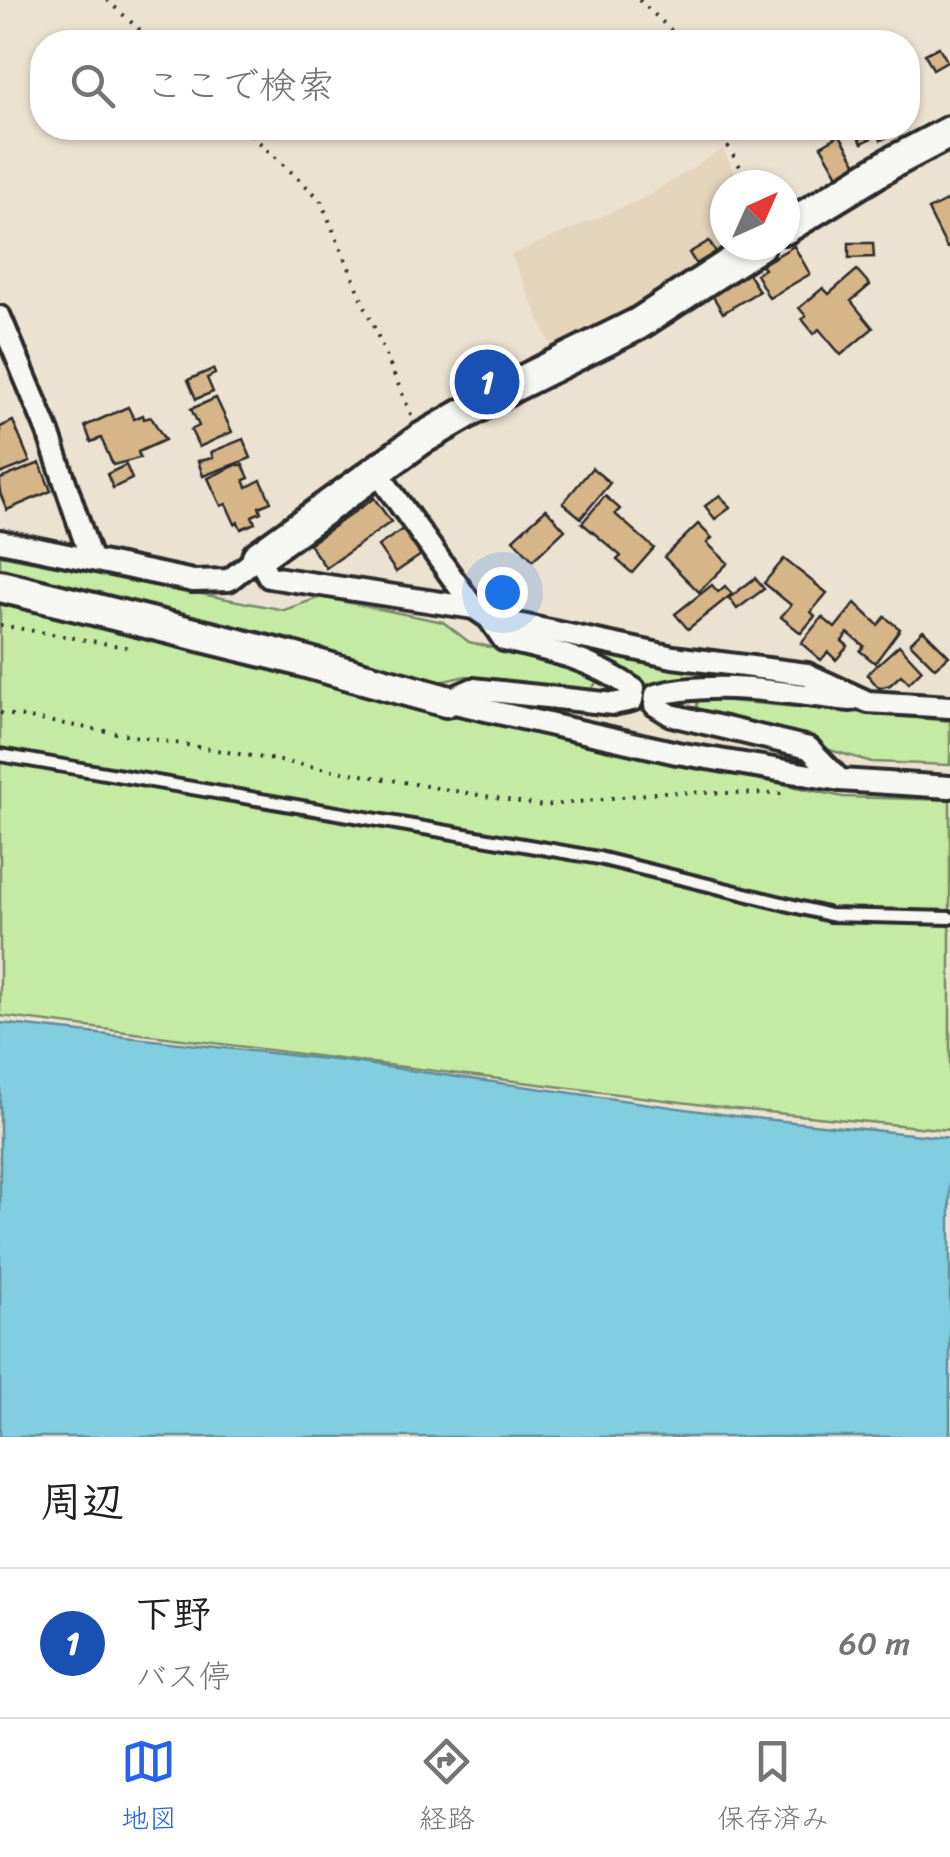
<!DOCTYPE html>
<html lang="ja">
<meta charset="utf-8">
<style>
body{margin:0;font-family:Sriracha,"Klee One",sans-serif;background:#f2f2f2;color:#202124}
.compass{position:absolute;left:710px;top:170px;width:90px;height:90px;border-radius:50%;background:#fff;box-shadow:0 2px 8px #0004;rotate:45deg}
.you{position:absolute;left:502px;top:592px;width:35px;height:35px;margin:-25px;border:8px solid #fff;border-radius:50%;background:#1a73e8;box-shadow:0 0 0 15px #1a73e833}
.badge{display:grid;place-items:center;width:65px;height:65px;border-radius:50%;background:#2563eb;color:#fff;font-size:32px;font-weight:700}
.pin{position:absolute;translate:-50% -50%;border:5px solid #fff;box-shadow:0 2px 10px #0006}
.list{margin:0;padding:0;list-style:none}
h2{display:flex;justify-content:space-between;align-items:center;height:130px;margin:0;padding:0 40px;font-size:42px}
h2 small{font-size:32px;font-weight:400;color:#757577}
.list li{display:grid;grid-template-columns:65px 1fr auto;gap:30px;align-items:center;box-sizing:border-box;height:150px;padding:0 40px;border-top:2px solid #e0e0e0}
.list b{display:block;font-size:38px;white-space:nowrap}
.list p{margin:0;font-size:32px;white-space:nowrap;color:#757577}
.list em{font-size:32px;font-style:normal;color:#757577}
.icon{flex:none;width:55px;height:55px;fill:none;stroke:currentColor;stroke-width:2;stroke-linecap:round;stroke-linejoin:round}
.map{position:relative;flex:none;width:950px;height:1437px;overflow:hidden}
.search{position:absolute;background:#fff;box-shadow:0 2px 8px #0004;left:30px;right:30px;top:30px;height:110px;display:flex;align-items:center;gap:25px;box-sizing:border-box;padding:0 35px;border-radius:40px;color:#757577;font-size:38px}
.sheet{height:280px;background:#fff}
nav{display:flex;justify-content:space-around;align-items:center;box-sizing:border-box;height:140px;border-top:2px solid #e0e0e0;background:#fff;font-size:28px;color:#757577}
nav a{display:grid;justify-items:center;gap:5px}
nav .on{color:#2563eb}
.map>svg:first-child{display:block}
.built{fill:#e5d4bc}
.green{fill:#c5eaa4;stroke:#788a68;stroke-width:2.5}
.water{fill:#82cee1;stroke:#5f8d98;stroke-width:2.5}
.building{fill:#d6b589;stroke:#2b2b2b;stroke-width:2.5}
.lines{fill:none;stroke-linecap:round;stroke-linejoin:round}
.lane-casing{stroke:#2b2b2b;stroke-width:18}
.street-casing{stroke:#2b2b2b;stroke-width:28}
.secondary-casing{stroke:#2b2b2b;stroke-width:38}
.path{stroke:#2b2b2b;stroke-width:4;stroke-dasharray:2.5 8;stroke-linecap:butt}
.lane{stroke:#f6f6f2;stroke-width:10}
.street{stroke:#f6f6f2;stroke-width:20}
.secondary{stroke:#f6f6f2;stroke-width:30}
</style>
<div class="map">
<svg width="950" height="1437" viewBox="0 0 950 1437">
<rect width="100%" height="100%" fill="#ece2d2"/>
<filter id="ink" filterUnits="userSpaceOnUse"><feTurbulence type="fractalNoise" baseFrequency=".01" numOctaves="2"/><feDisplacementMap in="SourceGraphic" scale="20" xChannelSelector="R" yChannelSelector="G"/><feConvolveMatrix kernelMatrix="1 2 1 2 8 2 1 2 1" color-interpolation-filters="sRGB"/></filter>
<g filter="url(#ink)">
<path class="built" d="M 723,149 L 740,185 L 725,185 L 725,245 L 735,245 L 685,278 L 554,352 L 511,255 L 644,198 Z"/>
<g class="green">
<path d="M 0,555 L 284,610 L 321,597 L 443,622 L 469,642 L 574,667 L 597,680 L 590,694 L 466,676 L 435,683 L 0,575 Z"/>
<path d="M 0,602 L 395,702 L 843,797 L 950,800 L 950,1130 L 736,1109 L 0,1016 Z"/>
<path d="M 564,642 L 762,680 L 645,685 Z"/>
<path d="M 698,698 L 950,721 L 950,765 L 872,762 L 696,712 Z"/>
</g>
<path class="water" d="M 0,1023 L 351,1062 L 735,1116 L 950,1138 L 950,1437 L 0,1437 Z"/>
<g class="building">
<path d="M 939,47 L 947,61 L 933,69 L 925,54 Z"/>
<path d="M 853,128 L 894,128 L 897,132 L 881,140 L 878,135 L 862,143 Z"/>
<path d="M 840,135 L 858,166 L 839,177 L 821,146 Z"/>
<path d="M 950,199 L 950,247 L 947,248 L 928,210 Z"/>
<path d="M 709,241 L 716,252 L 696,264 L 689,253 Z"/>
<path d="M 849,243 L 873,243 L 874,257 L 849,258 Z"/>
<path d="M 794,246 L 810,274 L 769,298 L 756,274 L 764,269 L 761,265 Z"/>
<path d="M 857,270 L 870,285 L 851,301 L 873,328 L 841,355 L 819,329 L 814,334 L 802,319 L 806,316 L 799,308 L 823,288 L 829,294 Z"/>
<path d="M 747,272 L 759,291 L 723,313 L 712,295 Z"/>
<path d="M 213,369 L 215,374 L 207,378 L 213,392 L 196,399 L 188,380 Z"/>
<path d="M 216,398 L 232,432 L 199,447 L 191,430 L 199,426 L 191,409 Z"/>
<path d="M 128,407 L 134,419 L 143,415 L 144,419 L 151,417 L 165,440 L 138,452 L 140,458 L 113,465 L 101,438 L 91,442 L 85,426 Z"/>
<path d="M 13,421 L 30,462 L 0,474 L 0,427 Z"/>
<path d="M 243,439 L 251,458 L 203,476 L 198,461 L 213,458 L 211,452 Z"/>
<path d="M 40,463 L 51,491 L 7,510 L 0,493 L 0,479 Z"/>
<path d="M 126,465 L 132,479 L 113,488 L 107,474 Z"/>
<path d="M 236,465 L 243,465 L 249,478 L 244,480 L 247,487 L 261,480 L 271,502 L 259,507 L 261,512 L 252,516 L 255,523 L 241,529 L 238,522 L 235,524 L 226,504 L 221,506 L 208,478 Z"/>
<path d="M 592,468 L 610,483 L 581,518 L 563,503 Z"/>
<path d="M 720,495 L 730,508 L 715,519 L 705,506 Z"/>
<path d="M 605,496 L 620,509 L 615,514 L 654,548 L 632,573 L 617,560 L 621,556 L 582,523 Z"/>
<path d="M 374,498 L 391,522 L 326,568 L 309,544 Z"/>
<path d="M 546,509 L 565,530 L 533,560 L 513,539 Z"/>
<path d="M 698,524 L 712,538 L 707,543 L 728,563 L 699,592 L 664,557 Z"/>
<path d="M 403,529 L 421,555 L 396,572 L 378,546 Z"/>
<path d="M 784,559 L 827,593 L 811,612 L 815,616 L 801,633 L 781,617 L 791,605 L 764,583 Z"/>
<path d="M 755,578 L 764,589 L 737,609 L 729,598 Z"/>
<path d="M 712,585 L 718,592 L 725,586 L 732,594 L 688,629 L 675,614 Z"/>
<path d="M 855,603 L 878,625 L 885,617 L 900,629 L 875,663 L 860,651 L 864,646 L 848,633 L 842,641 L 848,646 L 836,660 L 828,652 L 821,660 L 801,643 L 822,617 L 835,628 Z"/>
<path d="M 923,630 L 949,656 L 935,668 L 910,643 Z"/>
<path d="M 899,645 L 922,670 L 909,683 L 901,675 L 890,685 L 879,688 L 867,674 Z"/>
</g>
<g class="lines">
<defs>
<path id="lane" d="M 0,755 L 599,858 L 830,915 L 950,918"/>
<g id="street">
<path d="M 0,317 L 48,432 L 91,559"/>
<path d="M 377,472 L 474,608"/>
<path d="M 0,541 L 193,581 L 229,580 L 258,557 L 269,577 L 474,608 L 489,618 L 504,640 C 554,651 590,659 634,689 L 632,700 L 613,704 L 473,689 L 446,701"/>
<path d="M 489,618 L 673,657 L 807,674 L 868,702 L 950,707"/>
<path d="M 446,701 L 677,753 L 840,780 L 950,787"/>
<path d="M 840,780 L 809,748 L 671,715 L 655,705 L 656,695 C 718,679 788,694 851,700"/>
</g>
<g id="secondary">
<path d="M 785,228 L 891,163 L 950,132"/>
<path d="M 258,557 L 421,439 L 513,386 L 638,324 L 759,245"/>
<path d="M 0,586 L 292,658 L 446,701"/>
</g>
</defs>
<use href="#lane" class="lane-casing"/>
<use href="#street" class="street-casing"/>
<use href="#secondary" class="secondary-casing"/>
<g class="path">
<path d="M 107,0 L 153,42"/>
<path d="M 639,0 L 670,29 L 676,42"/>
<path d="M 244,128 L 320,199 L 412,417"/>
<path d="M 717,128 L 751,185"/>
<path d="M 0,625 L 131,648"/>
<path d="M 0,713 L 543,806 L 664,792 L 782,794"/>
</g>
<use href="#lane" class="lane"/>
<use href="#street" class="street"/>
<use href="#secondary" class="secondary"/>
</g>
</g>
</svg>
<svg class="compass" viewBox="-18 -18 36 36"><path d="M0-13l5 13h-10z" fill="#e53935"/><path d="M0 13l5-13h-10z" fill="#757577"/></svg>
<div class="you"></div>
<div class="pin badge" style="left:487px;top:382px;background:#1a4fb4">1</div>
<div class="search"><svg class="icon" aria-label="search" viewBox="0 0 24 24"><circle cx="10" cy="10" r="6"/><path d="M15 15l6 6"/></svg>ここで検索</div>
</div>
<section class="sheet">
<h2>周辺<small></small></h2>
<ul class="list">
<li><span class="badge" style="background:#1a4fb4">1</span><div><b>下野</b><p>バス停</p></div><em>60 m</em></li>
</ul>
</section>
<nav>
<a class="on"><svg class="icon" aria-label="map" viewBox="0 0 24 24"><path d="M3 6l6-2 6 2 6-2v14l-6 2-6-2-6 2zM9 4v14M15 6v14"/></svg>地図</a>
<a><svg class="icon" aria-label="directions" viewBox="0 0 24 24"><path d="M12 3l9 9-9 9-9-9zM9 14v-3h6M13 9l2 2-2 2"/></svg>経路</a>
<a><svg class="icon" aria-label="saved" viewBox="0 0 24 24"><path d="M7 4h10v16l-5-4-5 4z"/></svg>保存済み</a>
</nav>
